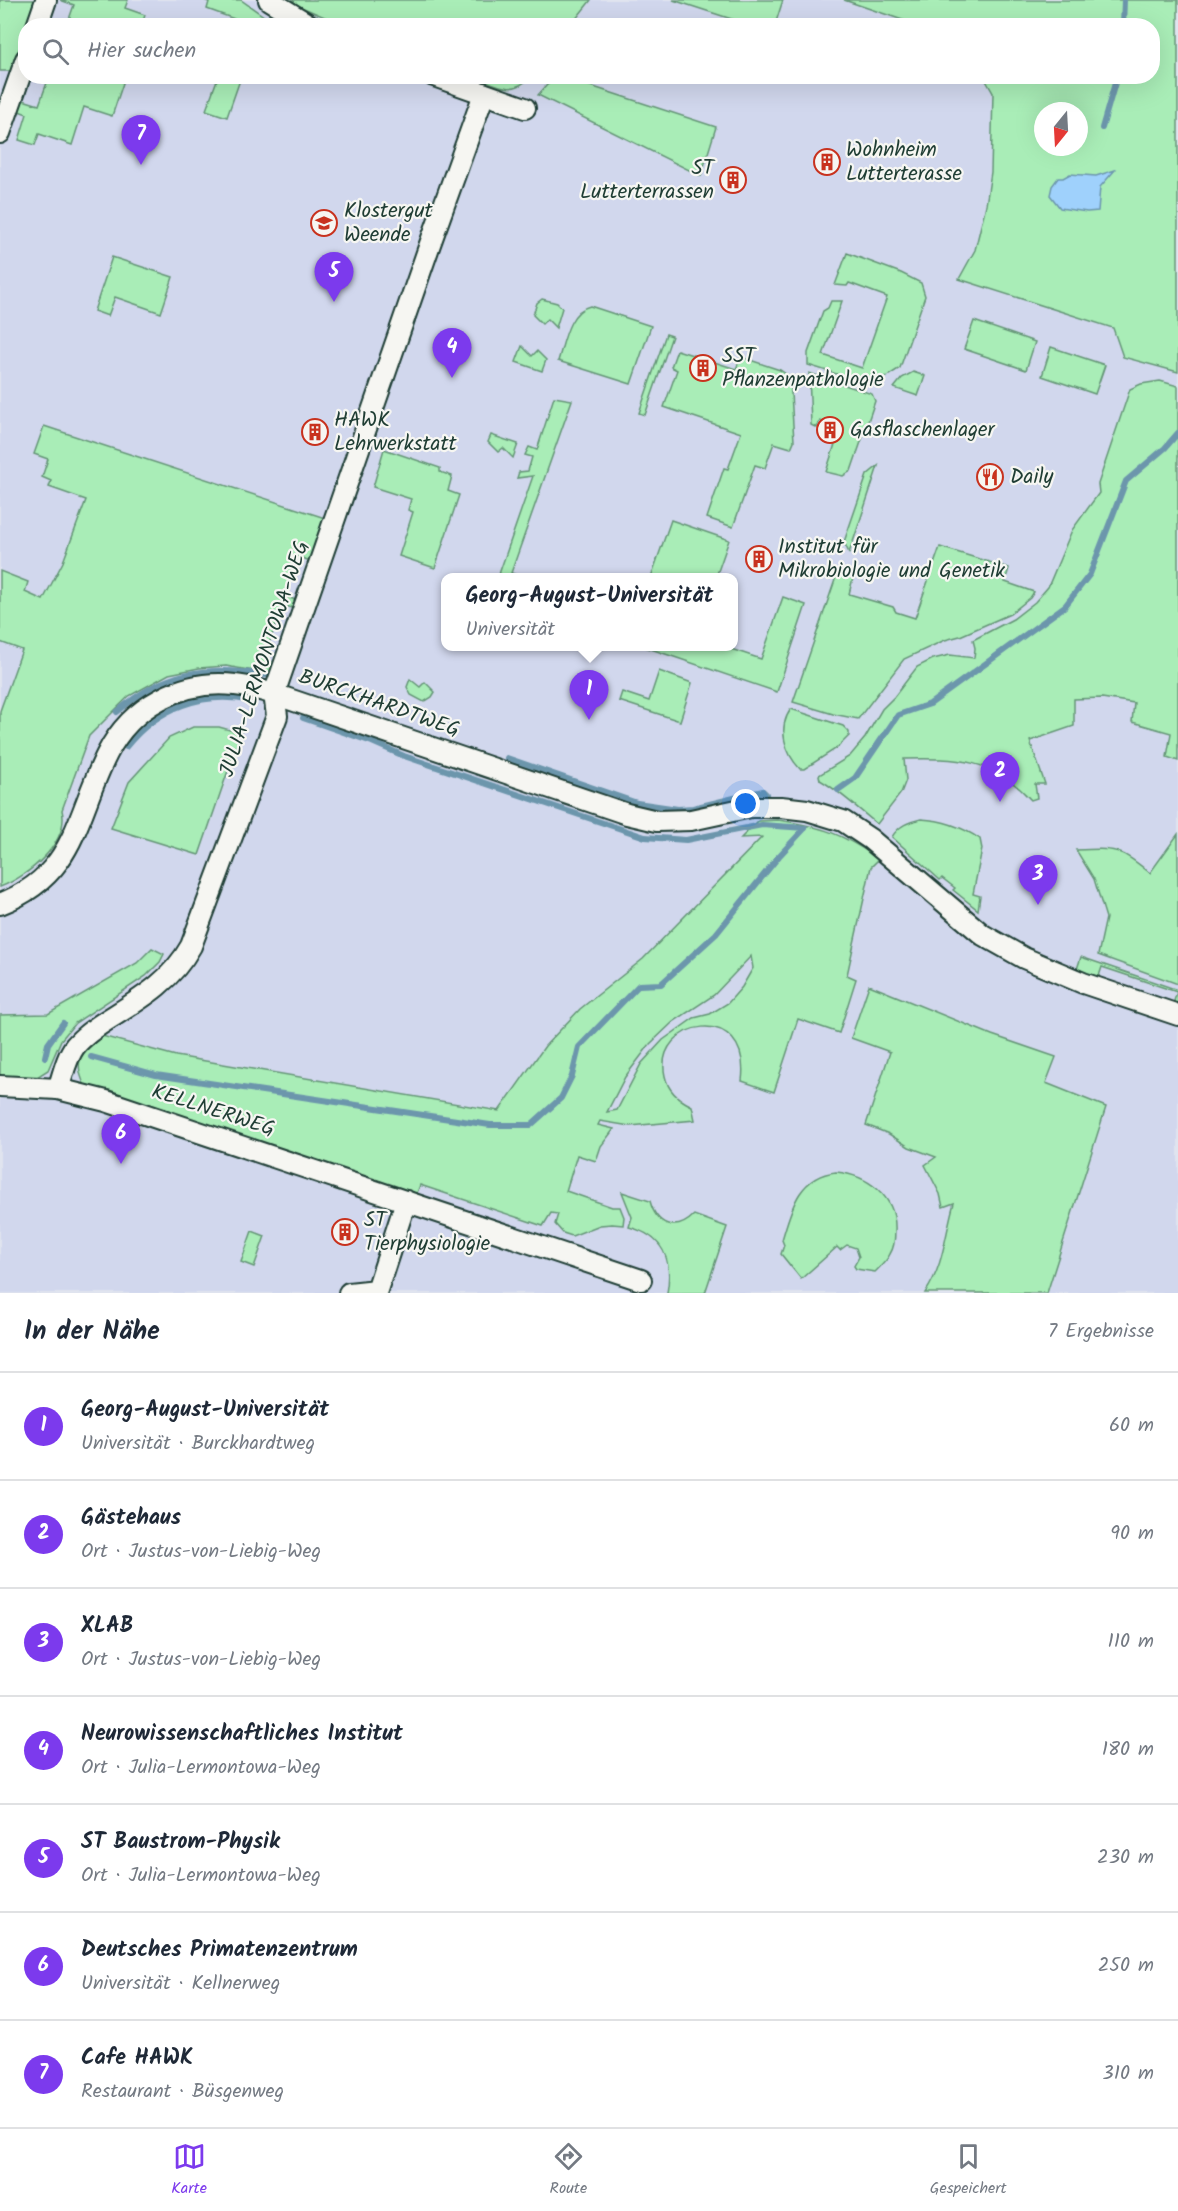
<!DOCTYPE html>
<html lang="de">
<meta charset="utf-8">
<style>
body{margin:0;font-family:Kalam,sans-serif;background:#f6f6f7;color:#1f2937}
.compass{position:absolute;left:1034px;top:102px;width:54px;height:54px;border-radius:50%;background:#fff;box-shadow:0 6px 24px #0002;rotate:198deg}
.you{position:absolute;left:746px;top:804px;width:21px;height:21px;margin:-15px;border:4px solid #fff;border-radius:50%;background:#1a73e8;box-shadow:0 0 0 9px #1a73e833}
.badge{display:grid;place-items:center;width:39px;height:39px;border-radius:50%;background:#7c3aed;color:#fff;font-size:20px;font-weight:700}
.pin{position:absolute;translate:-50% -50px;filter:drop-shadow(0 2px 3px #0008)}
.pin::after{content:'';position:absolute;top:32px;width:21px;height:18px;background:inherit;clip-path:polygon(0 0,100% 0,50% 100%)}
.popup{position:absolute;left:441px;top:573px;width:297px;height:78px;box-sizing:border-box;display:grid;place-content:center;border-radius:12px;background:#fff;filter:drop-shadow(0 2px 4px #0005);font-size:20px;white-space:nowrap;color:#747a83}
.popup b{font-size:22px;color:#1f2937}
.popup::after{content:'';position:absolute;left:50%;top:100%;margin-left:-12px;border:12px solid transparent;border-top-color:#fff}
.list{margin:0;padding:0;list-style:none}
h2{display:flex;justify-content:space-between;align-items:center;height:78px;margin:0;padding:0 24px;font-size:26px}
h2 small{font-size:20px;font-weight:400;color:#747a83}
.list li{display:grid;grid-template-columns:39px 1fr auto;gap:18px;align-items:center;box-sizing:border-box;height:108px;padding:0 24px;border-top:2px solid #e0e1e3}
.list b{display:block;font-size:22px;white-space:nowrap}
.list p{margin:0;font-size:20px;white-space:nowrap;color:#747a83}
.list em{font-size:20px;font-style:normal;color:#747a83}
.icon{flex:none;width:33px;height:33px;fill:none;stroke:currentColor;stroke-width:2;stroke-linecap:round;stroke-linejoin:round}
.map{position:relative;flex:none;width:1178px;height:1293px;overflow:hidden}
.search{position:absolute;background:#fff;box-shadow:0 6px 24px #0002;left:18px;right:18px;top:18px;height:66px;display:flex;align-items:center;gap:15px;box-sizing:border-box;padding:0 21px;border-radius:24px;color:#747a83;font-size:22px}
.sheet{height:834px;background:#fff}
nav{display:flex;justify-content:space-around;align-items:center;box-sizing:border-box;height:84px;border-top:2px solid #e0e1e3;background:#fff;font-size:16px;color:#747a83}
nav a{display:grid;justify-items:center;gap:3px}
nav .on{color:#7c3aed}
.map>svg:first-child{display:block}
.built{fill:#d1d7ed;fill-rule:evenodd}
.green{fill:#a9edb7;stroke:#649576;stroke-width:1.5;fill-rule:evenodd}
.water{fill:#9fd1fc;stroke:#6c96ac;stroke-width:1.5}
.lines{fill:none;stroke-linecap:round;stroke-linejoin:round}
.stream{stroke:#6c96ac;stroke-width:6}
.minor-casing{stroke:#1f3d34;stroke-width:24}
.minor{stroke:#f6f6f2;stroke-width:20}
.labels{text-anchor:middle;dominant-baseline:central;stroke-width:4.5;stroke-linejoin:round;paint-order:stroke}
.poi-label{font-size:21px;fill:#1f3d34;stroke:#f6f6f2;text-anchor:start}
.street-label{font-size:21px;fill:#1f3d34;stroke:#f6f6f2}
</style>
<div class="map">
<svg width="1178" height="1293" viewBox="0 0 1178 1293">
<rect width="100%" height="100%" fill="#e0e4ef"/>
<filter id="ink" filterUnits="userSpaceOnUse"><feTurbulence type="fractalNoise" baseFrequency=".0167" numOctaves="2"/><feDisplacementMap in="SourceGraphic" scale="12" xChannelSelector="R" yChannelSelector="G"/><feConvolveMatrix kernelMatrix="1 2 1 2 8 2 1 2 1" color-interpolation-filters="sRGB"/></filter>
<g filter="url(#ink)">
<path class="built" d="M 0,0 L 292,0 L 299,6 L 343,25 L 26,26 L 26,76 L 475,76 L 509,89 L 523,85 L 530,76 L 1152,76 L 1152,26 L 571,25 L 591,0 L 1178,0 L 1178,1293 L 0,1293 ZM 1043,111 L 1079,111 L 1079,147 L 1043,147 ZM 445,578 L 733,578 L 733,646 L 445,646 Z"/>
<g class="green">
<path d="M 0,0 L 36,0 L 28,25 L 26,26 L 25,32 L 12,71 L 0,71 Z"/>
<path d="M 60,0 L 128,0 L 125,8 L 145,15 L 142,25 L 67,25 L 74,5 Z"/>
<path d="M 204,0 L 241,0 L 268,19 L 266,25 L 236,25 L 237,20 L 207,9 L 209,2 Z"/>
<path d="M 292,0 L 591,0 L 571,25 L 343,25 L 299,6 Z"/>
<path d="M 673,0 L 783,0 L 775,25 L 750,25 Z"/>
<path d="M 844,0 L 1178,0 L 1178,372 L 1123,357 L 1113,328 L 959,279 L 975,250 L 986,205 L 991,172 L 993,93 L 984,77 L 1152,76 L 1152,26 L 917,25 ZM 1043,111 L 1079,111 L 1079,147 L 1043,147 Z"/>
<path d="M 555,76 L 563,77 L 716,127 L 701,176 L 538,95 Z"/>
<path d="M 49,77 L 49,76 L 125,77 L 112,116 L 84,107 L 72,145 L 39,134 L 35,145 L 19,140 L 27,114 L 19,111 L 23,100 L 39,105 Z"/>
<path d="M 218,77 L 241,77 L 227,117 L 206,110 Z"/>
<path d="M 475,77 L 530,76 L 530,77 C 513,97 496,84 475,77 Z"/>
<path d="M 847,253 L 901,273 L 921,283 L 925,296 L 900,368 L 886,377 L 864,381 L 849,378 L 808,365 L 808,353 L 823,311 L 828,308 L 831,301 L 842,301 L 823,355 L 862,368 L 887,297 L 849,283 L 847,286 L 835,285 Z"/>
<path d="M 112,257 L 173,277 L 161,313 L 115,297 L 108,316 L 94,311 Z"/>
<path d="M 542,299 L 557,303 L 562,308 L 556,328 L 547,319 L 542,324 L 533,315 L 537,303 Z"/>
<path d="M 590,306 L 651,326 L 631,384 L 558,361 C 564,343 568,311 590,306 Z"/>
<path d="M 974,321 L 1035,342 L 1026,370 L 964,349 Z"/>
<path d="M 666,334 L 672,336 L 645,415 L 639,413 Z"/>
<path d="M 522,346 L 532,356 L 537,351 L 546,360 L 542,371 L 516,362 Z"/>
<path d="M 1051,347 L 1105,365 L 1095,394 L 1042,376 Z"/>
<path d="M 677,350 L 736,369 L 741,357 L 780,370 L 790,377 L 794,441 L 791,448 L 774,443 L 765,468 L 755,465 L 733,527 L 707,518 L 724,468 L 728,469 L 741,433 L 664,407 L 677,370 L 671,367 Z"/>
<path d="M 913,372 L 925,376 L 918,396 L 894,388 L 902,378 Z"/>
<path d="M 809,373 L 872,394 L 875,401 L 851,471 L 843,476 L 826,472 L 837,438 L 841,439 L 844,429 L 820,421 L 817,428 L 811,425 Z"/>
<path d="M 1160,381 L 1178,386 L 1178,761 L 1167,757 L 1171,733 L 1132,722 L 1134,703 L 1102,698 L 1074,699 L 1074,726 L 1030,741 L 1045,784 L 1035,784 L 1037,798 L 1031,800 C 993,758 957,758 904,759 L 906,780 L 901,793 L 877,824 C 858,809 841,792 820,780 L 819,775 L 850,756 L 865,738 L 882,709 L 894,697 L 917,667 L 933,659 L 950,655 L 974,658 L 975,648 L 973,640 L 1013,619 L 1035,602 L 1048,587 L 1072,530 L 1099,493 L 1098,484 L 1130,389 L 1141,384 Z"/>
<path d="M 554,397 L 572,400 L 511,573 L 523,577 L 498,577 L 533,476 L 517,478 L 519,472 L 528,471 L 532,457 L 525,455 L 529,447 L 537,450 Z"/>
<path d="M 44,426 L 325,518 L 311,561 L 298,557 L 285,596 L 298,601 L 295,609 L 282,605 L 264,659 L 277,664 L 271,674 L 226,666 L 199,668 L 169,674 L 129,696 L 89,736 L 62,810 C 70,843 27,877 0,887 L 0,711 L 22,650 L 0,642 L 0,571 L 28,582 L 25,592 L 43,600 L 63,562 L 86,500 L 49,487 L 51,481 L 42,477 L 48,459 L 34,454 Z"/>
<path d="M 491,435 L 518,444 L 513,458 L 503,448 L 498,452 L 488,442 Z"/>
<path d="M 384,449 L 440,468 L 440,472 L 452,476 L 448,491 L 459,495 L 435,568 L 399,556 L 413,512 L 408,510 L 411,499 L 373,487 Z"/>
<path d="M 878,466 L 853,542 L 849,553 L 844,542 L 867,475 Z"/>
<path d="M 671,520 L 729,540 L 716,577 L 651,577 Z"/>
<path d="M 940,547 L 1009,568 L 1005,582 L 1034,592 L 1030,598 L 1010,614 L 960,636 L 945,640 L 904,659 L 858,719 L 833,714 L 793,702 L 836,577 L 842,574 L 853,578 L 849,594 L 893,607 L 896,612 L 915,618 Z"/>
<path d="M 783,597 L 806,605 L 777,692 L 645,647 L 725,647 L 761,659 Z"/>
<path d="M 659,671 L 692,683 L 680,721 L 619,701 L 622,692 L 649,701 Z"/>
<path d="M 410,679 L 420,687 L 425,682 L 435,692 L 432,697 L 424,702 L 411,695 L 407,687 Z"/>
<path d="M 791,709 L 843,726 L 849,732 L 849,736 L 837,748 L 804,769 L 800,769 C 785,753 777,728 791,709 Z"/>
<path d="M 193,727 L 219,727 L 241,733 L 199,855 L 111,828 L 129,782 L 169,738 Z"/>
<path d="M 921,819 C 943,820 961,826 980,839 L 982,849 L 973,894 L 980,896 L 978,910 L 953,890 L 955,888 L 942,878 L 940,880 L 892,837 C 899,825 909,822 921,819 Z"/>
<path d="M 778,820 C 823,827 841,833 879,859 L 871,867 L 847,975 L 856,979 L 839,1033 L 798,1019 L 774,1092 L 742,1081 C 752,1001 652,1019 665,1076 C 668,1091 679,1100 692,1106 L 695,1120 L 630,1126 L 600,1121 L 598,1125 L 614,1129 L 601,1146 L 596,1161 L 577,1155 L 566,1191 L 612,1207 L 620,1207 L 624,1217 L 623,1225 L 612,1224 L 600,1225 L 572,1236 L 563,1233 L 555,1224 L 558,1214 L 551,1213 L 543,1226 L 420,1185 L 415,1198 L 85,1086 C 72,1059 82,1054 102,1036 L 176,1056 L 499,1111 L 545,1046 L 580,1009 L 643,959 L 762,837 L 741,838 L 758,821 ZM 751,956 L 753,968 L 742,987 L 728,1003 L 710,1014 L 694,1018 L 663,1040 L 641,1064 L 617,1110 L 607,1112 L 625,1077 L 650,1044 L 673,1022 L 714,995 Z"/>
<path d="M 1178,834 L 1178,984 L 1098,955 L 1106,918 L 1094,879 L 1076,850 C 1116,848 1119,848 1150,873 Z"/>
<path d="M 152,948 L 164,954 L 160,962 L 146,976 L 75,1023 L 61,1040 L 48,1070 L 37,1077 L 0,1077 L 0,1015 L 48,1014 L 137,963 Z"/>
<path d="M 1081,957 L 1178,990 L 1178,1006 L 1173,1004 L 1177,992 L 1102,967 L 1098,979 L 1076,972 Z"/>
<path d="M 869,985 L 992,1035 L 1056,1057 L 1046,1083 L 1106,1107 L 1047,1293 L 925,1293 C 944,1266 945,1234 954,1203 L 943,1207 L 940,1194 L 925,1165 L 936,1157 L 909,1147 L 889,1134 L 866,1125 L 890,1052 L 851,1038 Z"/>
<path d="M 836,1172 C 867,1175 897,1196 895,1231 C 895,1239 894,1248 890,1254 C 887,1261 880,1267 875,1272 L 856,1269 L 854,1266 L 859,1257 L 856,1248 L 847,1245 L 840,1250 L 837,1247 L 801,1279 L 781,1254 L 784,1245 L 782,1240 C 791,1210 798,1176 836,1172 Z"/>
<path d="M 622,1192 L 650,1201 C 656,1224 675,1234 694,1215 L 727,1227 L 705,1293 L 667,1293 C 673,1260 664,1236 629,1227 L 632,1217 Z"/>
<path d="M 252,1231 L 265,1236 L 254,1267 L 241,1262 Z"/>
</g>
<path class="water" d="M 1115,170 L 1100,187 L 1098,211 L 1087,212 L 1060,208 L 1050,195 L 1052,186 L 1058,178 L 1063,178 L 1070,174 L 1096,176 Z"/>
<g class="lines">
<g class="stream">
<path d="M 1123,26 L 1124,0"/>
<path d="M 1102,128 L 1117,76"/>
<path d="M 117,712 C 164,671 207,665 266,675"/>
<path d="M 303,718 L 372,742 L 404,756 L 645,837 L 686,840 L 762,825 L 805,828"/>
<path d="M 126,747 C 157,708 203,690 252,701"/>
<path d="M 507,758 L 637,803 L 678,809 L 693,808 L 763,791 L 766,794"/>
<path d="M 838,790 L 855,778 L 898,715 L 930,704 L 1065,606 L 1090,574 L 1126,481 L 1165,448 L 1178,433"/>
<path d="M 45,1057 L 48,1044 L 63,1023"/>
<path d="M 91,1057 L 156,1075 L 490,1125 L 531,1125 L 561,1098 L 572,1076 L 579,1047 L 639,985 L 661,984 L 716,934 L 779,856 L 805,828"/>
</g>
<defs>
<g id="minor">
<path d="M 269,0 L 311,26"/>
<path d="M 37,26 L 46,0"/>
<path d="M 434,76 L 525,108"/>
<path d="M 0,133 L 26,59"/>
<path d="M 0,904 C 76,875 75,817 107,754 C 131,706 182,679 235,685 C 248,686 261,690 274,694 L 627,814 L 657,821 L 691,820 L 751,807 L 781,807 L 807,810 L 843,821 L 870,839 L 983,935 L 1024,958 L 1083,983 L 1178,1015"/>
<path d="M 0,1086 L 58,1089 L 106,1101 L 641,1280"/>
<path d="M 58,1089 C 63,1075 66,1058 75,1046 C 85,1034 99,1025 112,1017 C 144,997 172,980 191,946 L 277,716 L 274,694 L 430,244 L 484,94"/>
<path d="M 349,1293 L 377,1290 L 406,1201"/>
</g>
</defs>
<use href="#minor" class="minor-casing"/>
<use href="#minor" class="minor"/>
</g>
</g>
<defs>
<symbol id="building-ring" viewBox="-11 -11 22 22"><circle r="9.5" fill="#f6f6f2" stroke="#c8321e" stroke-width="1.5"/><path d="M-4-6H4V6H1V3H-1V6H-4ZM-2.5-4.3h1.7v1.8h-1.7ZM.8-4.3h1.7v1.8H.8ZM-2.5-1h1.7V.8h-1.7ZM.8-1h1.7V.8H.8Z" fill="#c8321e"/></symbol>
<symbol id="university-ring" viewBox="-11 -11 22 22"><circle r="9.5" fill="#f6f6f2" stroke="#c8321e" stroke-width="1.5"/><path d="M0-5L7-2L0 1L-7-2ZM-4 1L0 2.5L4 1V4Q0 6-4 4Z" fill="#c8321e"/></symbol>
<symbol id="restaurant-ring" viewBox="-11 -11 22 22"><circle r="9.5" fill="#f6f6f2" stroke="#c8321e" stroke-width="1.5"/><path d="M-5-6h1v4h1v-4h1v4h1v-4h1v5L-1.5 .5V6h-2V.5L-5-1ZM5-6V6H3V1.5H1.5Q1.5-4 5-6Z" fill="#c8321e"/></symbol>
</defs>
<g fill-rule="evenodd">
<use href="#building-ring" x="812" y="147" width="30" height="30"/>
<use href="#building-ring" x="718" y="165" width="30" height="30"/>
<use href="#university-ring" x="309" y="208" width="30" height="30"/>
<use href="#building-ring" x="688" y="353" width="30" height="30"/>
<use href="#building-ring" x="815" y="415" width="30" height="30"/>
<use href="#building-ring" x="300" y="417" width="30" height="30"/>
<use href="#restaurant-ring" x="975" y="462" width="30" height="30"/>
<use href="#building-ring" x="744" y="544" width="30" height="30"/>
<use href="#building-ring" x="330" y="1217" width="30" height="30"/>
</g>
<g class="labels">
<g class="poi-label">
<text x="846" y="150">Wohnheim<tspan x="846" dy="24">Lutterterasse</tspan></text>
<text x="714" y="168" text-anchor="end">ST<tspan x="714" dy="24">Lutterterrassen</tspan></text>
<text x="344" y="211">Klostergut<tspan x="344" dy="24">Weende</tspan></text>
<text x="722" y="356">SST<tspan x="722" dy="24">Pflanzenpathologie</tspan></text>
<text x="334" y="420">HAWK<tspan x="334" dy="24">Lehrwerkstatt</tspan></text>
<text x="850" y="430">Gasflaschenlager</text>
<text x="1010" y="477">Daily</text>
<text x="778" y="547">Institut für<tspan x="778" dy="24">Mikrobiologie und Genetik</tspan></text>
<text x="364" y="1220">ST<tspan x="364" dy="24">Tierphysiologie</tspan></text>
</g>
<g class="street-label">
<text transform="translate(265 659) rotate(-72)">JULIA-LERMONTOWA-WEG</text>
<text transform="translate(379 704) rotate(19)">BURCKHARDTWEG</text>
<text transform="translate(213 1111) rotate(18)">KELLNERWEG</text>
</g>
</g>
</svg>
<svg class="compass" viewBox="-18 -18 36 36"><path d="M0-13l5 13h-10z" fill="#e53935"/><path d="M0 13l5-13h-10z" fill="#747a83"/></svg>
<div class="you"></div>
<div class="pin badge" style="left:589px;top:720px">1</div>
<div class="popup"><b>Georg-August-Universität</b>Universität</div>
<div class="pin badge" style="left:1000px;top:802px">2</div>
<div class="pin badge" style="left:1038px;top:905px">3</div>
<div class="pin badge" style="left:452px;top:378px">4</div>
<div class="pin badge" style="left:334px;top:302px">5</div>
<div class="pin badge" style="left:121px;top:1164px">6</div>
<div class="pin badge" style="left:141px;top:165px">7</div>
<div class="search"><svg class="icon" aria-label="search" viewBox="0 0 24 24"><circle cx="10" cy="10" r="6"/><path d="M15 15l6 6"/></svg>Hier suchen</div>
</div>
<section class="sheet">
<h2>In der Nähe<small>7 Ergebnisse</small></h2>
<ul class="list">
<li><span class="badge">1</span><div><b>Georg-August-Universität</b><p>Universität · Burckhardtweg</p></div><em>60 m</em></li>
<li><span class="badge">2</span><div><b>Gästehaus</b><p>Ort · Justus-von-Liebig-Weg</p></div><em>90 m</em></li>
<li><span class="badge">3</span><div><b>XLAB</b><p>Ort · Justus-von-Liebig-Weg</p></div><em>110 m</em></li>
<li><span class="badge">4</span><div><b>Neurowissenschaftliches Institut</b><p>Ort · Julia-Lermontowa-Weg</p></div><em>180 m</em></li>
<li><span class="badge">5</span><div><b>ST Baustrom-Physik</b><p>Ort · Julia-Lermontowa-Weg</p></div><em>230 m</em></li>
<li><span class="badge">6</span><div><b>Deutsches Primatenzentrum</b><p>Universität · Kellnerweg</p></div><em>250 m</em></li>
<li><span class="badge">7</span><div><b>Cafe HAWK</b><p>Restaurant · Büsgenweg</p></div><em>310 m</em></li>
</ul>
</section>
<nav>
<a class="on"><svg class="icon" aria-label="map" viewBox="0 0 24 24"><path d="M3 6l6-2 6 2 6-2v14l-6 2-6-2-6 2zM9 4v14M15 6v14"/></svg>Karte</a>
<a><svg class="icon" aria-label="directions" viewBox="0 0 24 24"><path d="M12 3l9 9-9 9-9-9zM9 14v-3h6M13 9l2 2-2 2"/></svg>Route</a>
<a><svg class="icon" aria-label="saved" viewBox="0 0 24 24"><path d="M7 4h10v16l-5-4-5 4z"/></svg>Gespeichert</a>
</nav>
